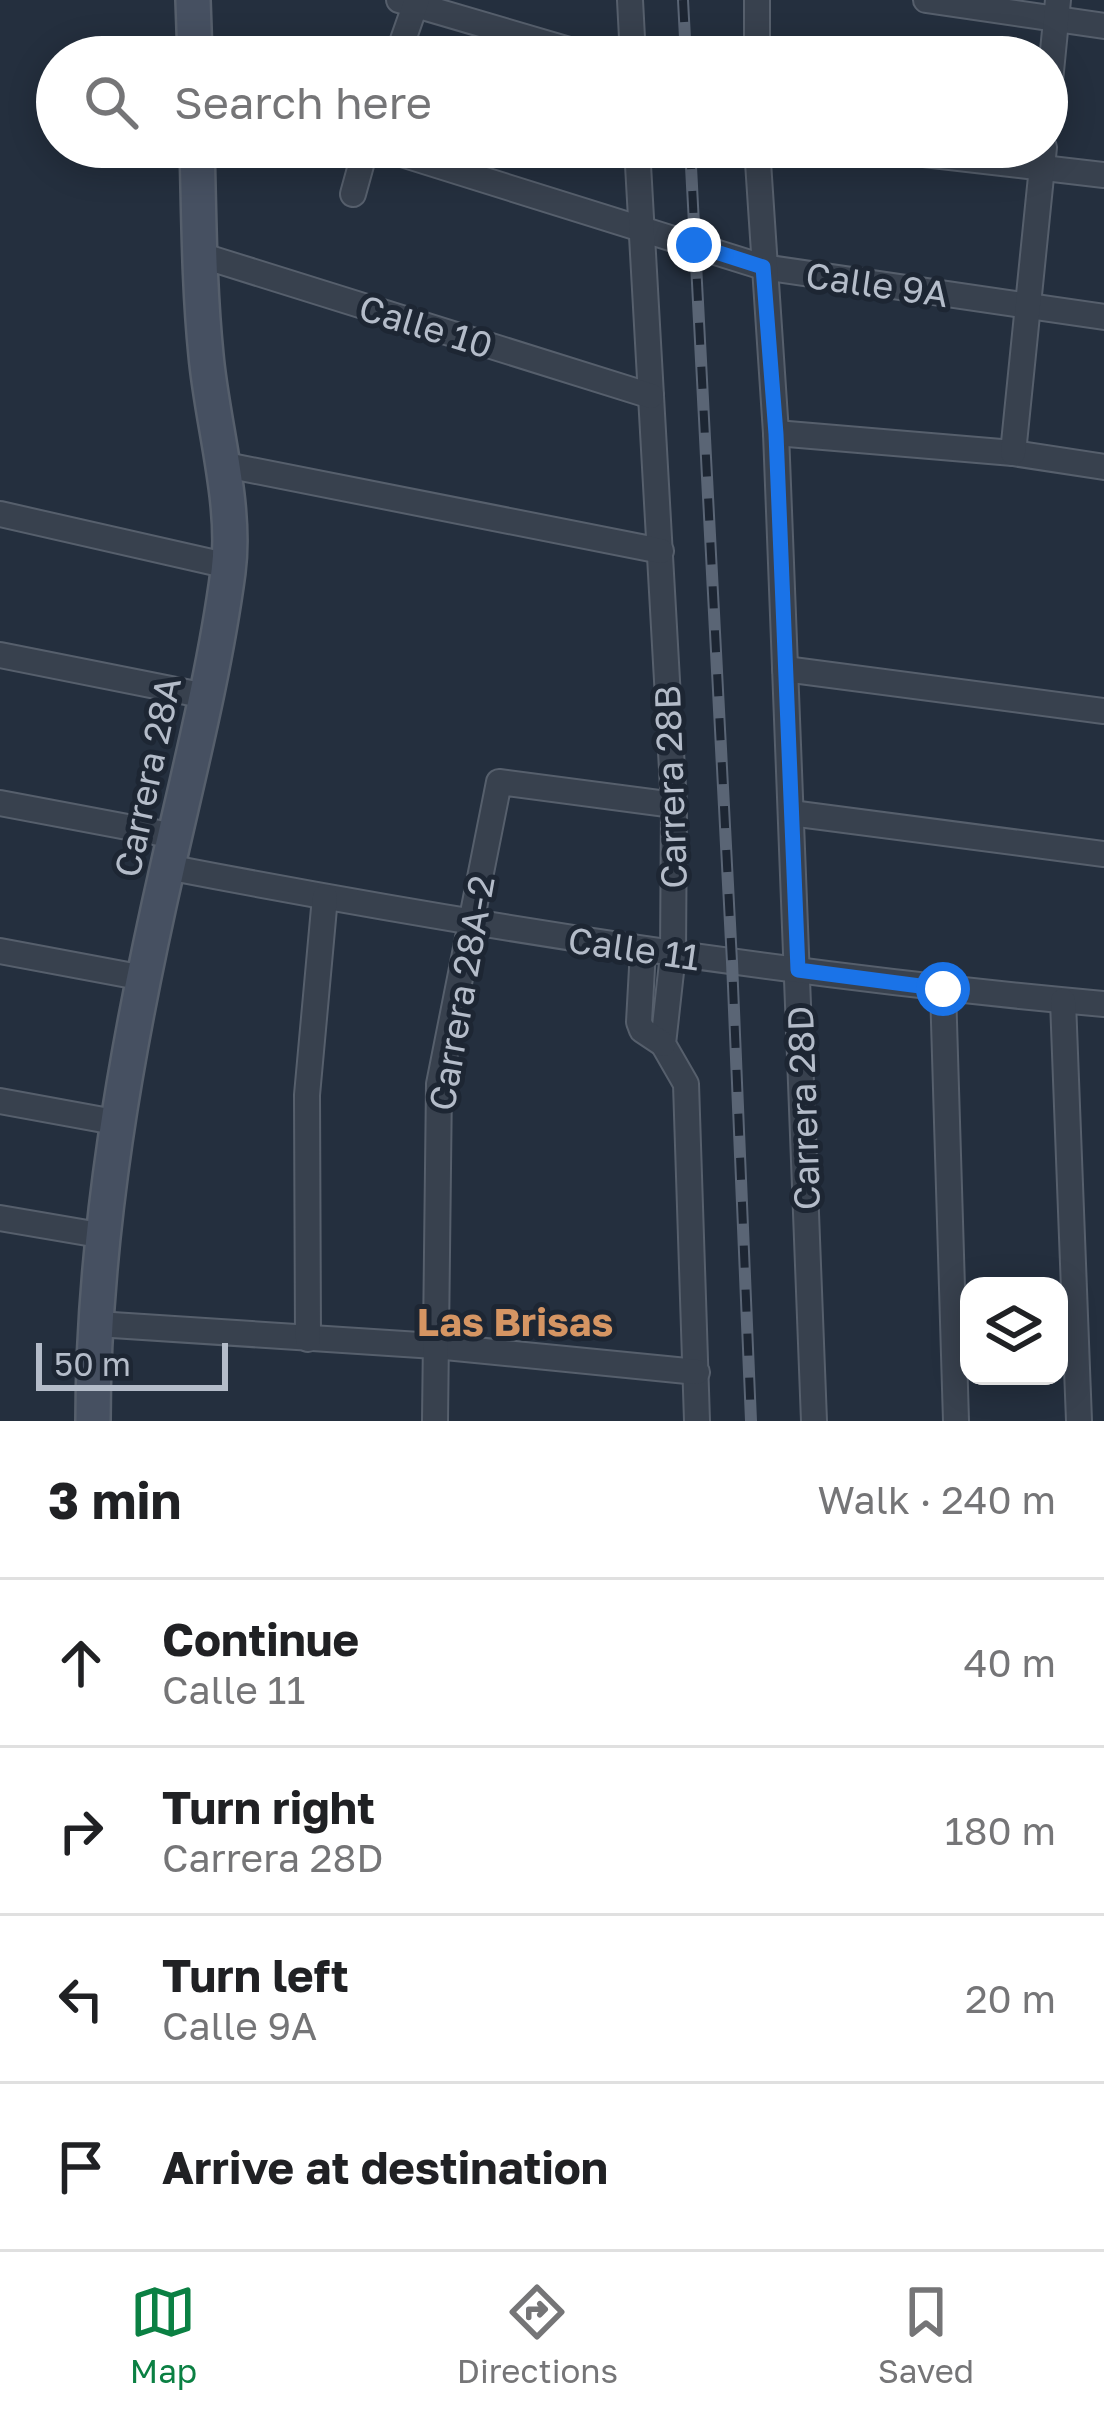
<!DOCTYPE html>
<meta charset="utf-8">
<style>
body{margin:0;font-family:"Golos Text",sans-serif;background:#f6f6f6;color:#202124}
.controls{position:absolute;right:36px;bottom:36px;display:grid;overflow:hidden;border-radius:24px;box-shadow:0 6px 30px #0003}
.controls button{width:108px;height:108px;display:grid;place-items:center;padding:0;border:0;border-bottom:3px solid #e0e0e0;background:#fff;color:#202124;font:60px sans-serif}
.scale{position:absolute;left:36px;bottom:30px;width:192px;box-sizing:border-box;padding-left:12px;border:6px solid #b4bcc9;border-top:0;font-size:33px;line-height:42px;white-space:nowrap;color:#b4bcc9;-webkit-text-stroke:9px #1d2633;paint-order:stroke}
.stop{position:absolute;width:36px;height:36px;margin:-27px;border:9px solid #1a73e8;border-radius:50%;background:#fff}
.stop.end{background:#1a73e8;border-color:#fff;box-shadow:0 3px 12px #0008}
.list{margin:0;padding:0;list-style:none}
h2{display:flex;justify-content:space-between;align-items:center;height:156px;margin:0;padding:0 48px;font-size:51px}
h2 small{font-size:39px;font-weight:400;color:#757577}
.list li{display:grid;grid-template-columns:78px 1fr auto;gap:36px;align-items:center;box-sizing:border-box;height:168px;padding:0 48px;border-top:3px solid #e0e0e0}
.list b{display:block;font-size:45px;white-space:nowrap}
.list p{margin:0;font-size:39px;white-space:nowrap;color:#757577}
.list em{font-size:39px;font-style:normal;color:#757577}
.icon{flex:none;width:66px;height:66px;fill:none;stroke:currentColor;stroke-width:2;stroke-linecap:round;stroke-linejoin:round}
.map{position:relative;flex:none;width:1104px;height:1421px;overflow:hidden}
.search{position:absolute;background:#fff;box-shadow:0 6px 30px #0003;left:36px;right:36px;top:36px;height:132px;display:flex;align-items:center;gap:30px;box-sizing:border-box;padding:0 42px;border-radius:66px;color:#757577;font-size:45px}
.sheet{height:828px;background:#fff}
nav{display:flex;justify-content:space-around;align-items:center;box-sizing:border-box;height:168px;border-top:3px solid #e0e0e0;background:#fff;font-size:33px;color:#757577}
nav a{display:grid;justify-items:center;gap:6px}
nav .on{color:#0b8043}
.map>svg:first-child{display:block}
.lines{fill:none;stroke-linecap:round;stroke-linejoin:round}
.street-casing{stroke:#565f6c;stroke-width:28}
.secondary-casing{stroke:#565f6c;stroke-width:38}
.street{stroke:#38414e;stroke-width:24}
.secondary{stroke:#465061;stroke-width:33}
.rail-casing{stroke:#5a6575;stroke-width:12}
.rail{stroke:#1d2633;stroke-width:8;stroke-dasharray:22;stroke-linecap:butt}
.route{stroke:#1a73e8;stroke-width:15}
.labels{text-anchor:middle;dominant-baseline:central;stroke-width:10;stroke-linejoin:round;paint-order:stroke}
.street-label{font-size:36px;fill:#b4bcc9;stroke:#1d2633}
.neighbourhood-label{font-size:39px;font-weight:bold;fill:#d59563;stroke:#1d2633}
</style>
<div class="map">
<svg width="1104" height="1421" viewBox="0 0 1104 1421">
<rect width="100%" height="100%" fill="#242f3e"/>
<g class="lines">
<defs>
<g id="street">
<path d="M 399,0 L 593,57"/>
<path d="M 630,0 L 633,57"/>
<path d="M 926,0 L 1104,26"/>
<path d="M 397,57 L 417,0"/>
<path d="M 757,57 L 757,0"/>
<path d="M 1047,112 L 1058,0"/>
<path d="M 379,147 L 763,267 L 1104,317"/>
<path d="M 637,147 L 674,805 L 673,954 L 663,1044 L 686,1084 L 697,1421"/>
<path d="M 757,147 L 776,433 L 814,1421"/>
<path d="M 863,147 L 1104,175"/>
<path d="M 353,194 L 366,147"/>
<path d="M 200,255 L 651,396"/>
<path d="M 776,433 L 1013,453 L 1104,467"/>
<path d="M 1013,453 L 1044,147"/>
<path d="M 221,464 L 661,551"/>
<path d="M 0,514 L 229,566"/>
<path d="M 0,655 L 206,696"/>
<path d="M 785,669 L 1104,711"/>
<path d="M 0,803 L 175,836"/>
<path d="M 791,813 L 1104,854"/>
<path d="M 167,867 C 478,927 789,976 1104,1004"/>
<path d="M 643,950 L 639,1022 L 642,1030 L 663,1044"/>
<path d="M 0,951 L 144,978"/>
<path d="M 943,989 L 956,1421"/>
<path d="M 1063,1001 L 1079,1421"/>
<path d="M 0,1101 L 120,1123"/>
<path d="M 0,1218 L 105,1236"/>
<path d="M 97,1324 L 435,1346 L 697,1372"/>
<path d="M 308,1339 L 307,1095 L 325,897"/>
<path d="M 435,1421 L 439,1084 L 499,782 L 674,805"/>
</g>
<g id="secondary">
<path d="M 193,0 L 195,57"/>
<path d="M 93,1421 C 93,1235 127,1045 168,865 C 190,768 215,670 228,572 C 237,504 212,423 206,355 C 199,286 199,216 197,147"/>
</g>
</defs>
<use href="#street" class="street-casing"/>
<use href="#secondary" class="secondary-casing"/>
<use href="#street" class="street"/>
<use href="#secondary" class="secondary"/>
<defs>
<g id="rail">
<path d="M 683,0 L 686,57"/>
<path d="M 690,147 L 732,962 L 751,1421"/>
</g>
</defs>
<use href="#rail" class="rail-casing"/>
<use href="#rail" class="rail"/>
</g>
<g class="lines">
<path class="route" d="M 694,245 L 763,267 L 776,434 L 798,970 L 943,989"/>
</g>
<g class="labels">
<g class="street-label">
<text transform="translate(877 284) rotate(8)">Calle 9A</text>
<text transform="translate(426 326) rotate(17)">Calle 10</text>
<text transform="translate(147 777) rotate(-78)">Carrera 28A</text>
<text transform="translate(670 787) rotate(-92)">Carrera 28B</text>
<text transform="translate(634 948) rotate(8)">Calle 11</text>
<text transform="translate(461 993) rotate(-80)">Carrera 28A-2</text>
<text transform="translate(803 1108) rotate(-92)">Carrera 28D</text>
</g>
<g class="neighbourhood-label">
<text x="515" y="1321">Las Brisas</text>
</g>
</g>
</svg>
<div class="controls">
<button><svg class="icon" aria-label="layers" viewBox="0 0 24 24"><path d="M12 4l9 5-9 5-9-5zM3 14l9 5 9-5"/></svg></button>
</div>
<div class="scale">50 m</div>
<div class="stop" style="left:943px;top:989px"></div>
<div class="stop end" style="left:694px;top:245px"></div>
<div class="search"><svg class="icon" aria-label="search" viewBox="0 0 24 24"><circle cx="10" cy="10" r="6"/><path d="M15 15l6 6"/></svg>Search here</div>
</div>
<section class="sheet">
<h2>3 min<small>Walk · 240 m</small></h2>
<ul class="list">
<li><svg class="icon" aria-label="ahead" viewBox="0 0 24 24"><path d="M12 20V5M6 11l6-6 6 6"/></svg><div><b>Continue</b><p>Calle 11</p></div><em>40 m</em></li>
<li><svg class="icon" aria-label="right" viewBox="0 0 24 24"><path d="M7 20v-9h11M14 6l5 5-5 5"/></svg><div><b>Turn right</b><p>Carrera 28D</p></div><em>180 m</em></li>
<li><svg class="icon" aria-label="left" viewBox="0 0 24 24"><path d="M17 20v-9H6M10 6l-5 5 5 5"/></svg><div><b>Turn left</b><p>Calle 9A</p></div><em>20 m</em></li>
<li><svg class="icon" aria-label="arrive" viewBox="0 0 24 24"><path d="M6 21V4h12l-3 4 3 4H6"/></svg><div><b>Arrive at destination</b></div></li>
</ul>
</section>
<nav>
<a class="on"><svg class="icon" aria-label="map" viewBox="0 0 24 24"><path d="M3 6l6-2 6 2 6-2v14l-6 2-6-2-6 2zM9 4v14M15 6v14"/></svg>Map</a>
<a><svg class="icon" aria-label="directions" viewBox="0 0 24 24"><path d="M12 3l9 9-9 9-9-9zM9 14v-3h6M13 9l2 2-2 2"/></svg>Directions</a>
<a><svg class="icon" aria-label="saved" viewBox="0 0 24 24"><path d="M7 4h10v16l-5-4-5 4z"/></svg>Saved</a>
</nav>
